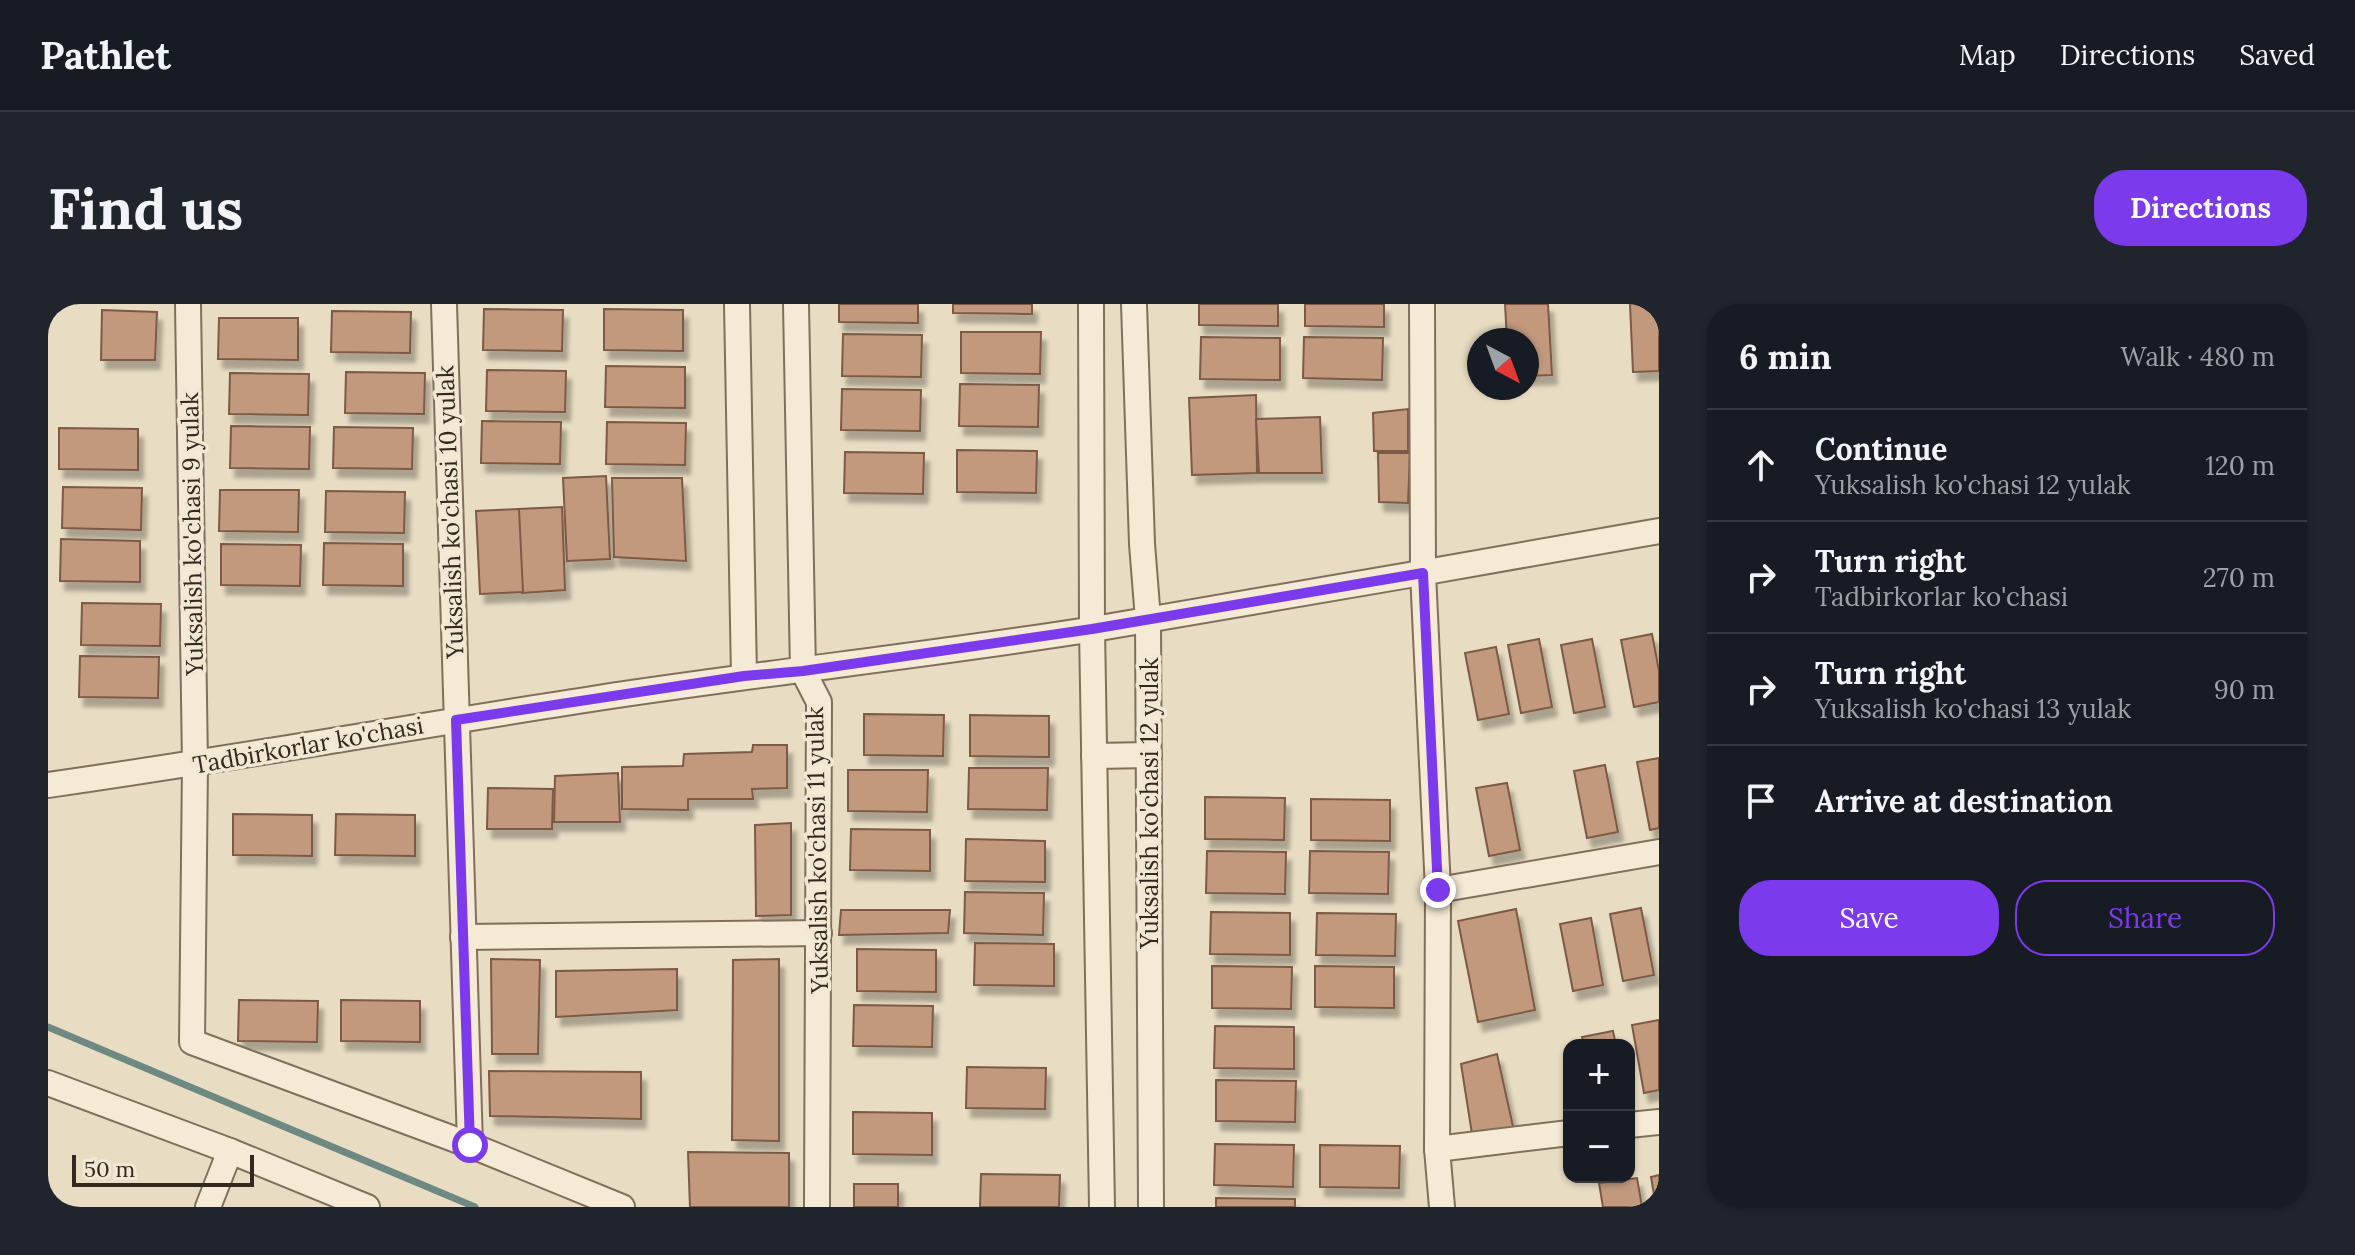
<!DOCTYPE html>
<meta charset="utf-8">
<style>
body{margin:0;font-family:Lora,serif;background:#20242c;color:#f1f3f6}
.controls{position:absolute;right:24px;bottom:24px;display:grid;overflow:hidden;border-radius:16px;box-shadow:0 2px 6px #0004}
.controls button{width:72px;height:72px;display:grid;place-items:center;padding:0;border:0;border-bottom:2px solid #363941;background:#171b24;color:#f1f3f6;font:40px sans-serif}
.compass{position:absolute;left:1419px;top:24px;width:72px;height:72px;border-radius:50%;background:#171b24;box-shadow:0 2px 6px #0004;rotate:139deg}
.scale{position:absolute;left:24px;bottom:20px;width:182px;box-sizing:border-box;padding-left:8px;border:4px solid #32281e;border-top:0;font-size:22px;line-height:28px;white-space:nowrap;color:#32281e;-webkit-text-stroke:6px #f1e7d2;paint-order:stroke}
.stop{position:absolute;width:24px;height:24px;margin:-18px;border:6px solid #7c3aed;border-radius:50%;background:#fff}
.stop.end{background:#7c3aed;border-color:#fff;box-shadow:0 2px 8px #0008}
.list{margin:0;padding:0;list-style:none}
h2{display:flex;justify-content:space-between;align-items:center;height:104px;margin:0;padding:0 32px;font-size:34px}
h2 small{font-size:26px;font-weight:400;color:#9ea1a6}
.list li{display:grid;grid-template-columns:52px 1fr auto;gap:24px;align-items:center;box-sizing:border-box;height:112px;padding:0 32px;border-top:2px solid #363941}
.list b{display:block;font-size:30px;white-space:nowrap}
.list p{margin:0;font-size:26px;white-space:nowrap;color:#9ea1a6}
.list em{font-size:26px;font-style:normal;color:#9ea1a6}
.actions{display:flex;gap:16px;padding:24px 32px}
.actions a{flex:1;padding:18px 0;border:2px solid #7c3aed;border-radius:32px;text-align:center;font-size:28px;color:#7c3aed}
.actions .main{background:#7c3aed;color:#fff}
.icon{flex:none;width:44px;height:44px;fill:none;stroke:currentColor;stroke-width:2;stroke-linecap:round;stroke-linejoin:round}
.map{position:relative;flex:none;width:1611px;height:903px;overflow:hidden;border-radius:32px}
header{display:flex;align-items:center;gap:48px;box-sizing:border-box;height:112px;padding:0 40px;background:#171b24;border-bottom:2px solid #363941}
header strong{font-size:38px}
nav{display:flex;gap:44px;margin-inline-start:auto;font-size:28px}
.intro{display:flex;align-items:center;justify-content:space-between;box-sizing:border-box;height:192px;padding:0 48px}
h1{margin:0;font-size:56px}
.button{padding:20px 36px;border-radius:32px;background:#7c3aed;color:#fff;font-size:28px;font-weight:700}
main{display:flex;gap:48px;padding:0 48px}
aside{flex:1;background:#171b24;border-radius:32px;box-shadow:0 2px 6px #0004}
.map>svg:first-child{display:block}
.lines{fill:none;stroke-linecap:round;stroke-linejoin:round}
.stream{stroke:#6d8981;stroke-width:7}
.building{fill:#c2997d;stroke:#7d5a44;stroke-width:2;filter:url(#shadow)}
.street-casing{stroke:#816f5c;stroke-width:28}
.street{stroke:#f4ead5;stroke-width:24}
.route{stroke:#7c3aed;stroke-width:10}
.labels{text-anchor:middle;dominant-baseline:central;stroke-width:7;stroke-linejoin:round;paint-order:stroke}
.street-label{font-size:24px;fill:#32281e;stroke:#f1e7d2}
</style>
<header>
<strong>Pathlet</strong>
<nav><a>Map</a><a>Directions</a><a>Saved</a></nav>
</header>
<div class="intro"><h1>Find us</h1><a class="button">Directions</a></div>
<main>
<div class="map">
<svg width="1611" height="903" viewBox="0 0 1611 903">
<defs>
<filter id="shadow"><feDropShadow dx="5" dy="9" stdDeviation="2" flood-color="#0004"/></filter>
</defs>
<rect width="100%" height="100%" fill="#e8ddc3"/>
<g class="lines">
<path class="stream" d="M 0,723 L 427,903"/>
</g>
<g class="building">
<path d="M 791,0 L 870,0 L 870,19 L 791,18 Z"/>
<path d="M 905,0 L 984,0 L 984,10 L 905,9 Z"/>
<path d="M 1151,0 L 1230,0 L 1230,22 L 1151,21 Z"/>
<path d="M 1257,0 L 1336,0 L 1336,23 L 1257,22 Z"/>
<path d="M 1457,0 L 1500,0 L 1504,71 L 1479,72 L 1479,36 L 1459,36 Z"/>
<path d="M 1582,0 L 1611,0 L 1611,67 L 1585,68 Z"/>
<path d="M 436,5 L 515,6 L 514,47 L 435,46 Z"/>
<path d="M 556,5 L 635,6 L 635,47 L 556,46 Z"/>
<path d="M 54,6 L 109,8 L 107,56 L 53,56 Z"/>
<path d="M 284,7 L 363,8 L 362,49 L 283,48 Z"/>
<path d="M 171,14 L 250,14 L 250,56 L 170,55 Z"/>
<path d="M 913,28 L 993,28 L 992,70 L 913,69 Z"/>
<path d="M 795,30 L 874,31 L 873,73 L 794,72 Z"/>
<path d="M 1153,33 L 1232,34 L 1232,76 L 1152,75 Z"/>
<path d="M 1256,33 L 1335,34 L 1334,76 L 1255,74 Z"/>
<path d="M 558,62 L 637,63 L 637,104 L 557,103 Z"/>
<path d="M 439,66 L 518,67 L 517,108 L 438,107 Z"/>
<path d="M 298,68 L 377,69 L 376,110 L 297,109 Z"/>
<path d="M 182,69 L 261,70 L 260,111 L 181,110 Z"/>
<path d="M 912,80 L 991,81 L 990,123 L 911,122 Z"/>
<path d="M 794,85 L 873,86 L 872,127 L 793,126 Z"/>
<path d="M 1208,91 L 1209,169 L 1144,171 L 1141,94 Z"/>
<path d="M 1360,105 L 1360,147 L 1326,147 L 1325,109 Z"/>
<path d="M 1272,113 L 1274,169 L 1211,169 L 1208,115 Z"/>
<path d="M 434,117 L 513,118 L 512,160 L 433,159 Z"/>
<path d="M 559,118 L 638,119 L 637,161 L 558,160 Z"/>
<path d="M 183,122 L 262,123 L 261,165 L 182,164 Z"/>
<path d="M 286,123 L 365,124 L 364,165 L 285,164 Z"/>
<path d="M 11,124 L 90,125 L 90,166 L 11,165 Z"/>
<path d="M 909,146 L 989,147 L 988,189 L 909,188 Z"/>
<path d="M 797,148 L 876,149 L 875,190 L 796,189 Z"/>
<path d="M 1330,149 L 1362,149 L 1360,199 L 1331,198 Z"/>
<path d="M 558,172 L 562,255 L 519,257 L 515,174 Z"/>
<path d="M 564,174 L 634,174 L 638,257 L 566,253 Z"/>
<path d="M 15,183 L 94,184 L 93,226 L 14,224 Z"/>
<path d="M 172,186 L 251,186 L 250,228 L 171,227 Z"/>
<path d="M 278,187 L 357,188 L 356,229 L 277,228 Z"/>
<path d="M 514,203 L 517,286 L 474,289 L 470,205 Z"/>
<path d="M 471,205 L 475,288 L 432,290 L 428,207 Z"/>
<path d="M 13,235 L 92,237 L 92,278 L 12,277 Z"/>
<path d="M 276,239 L 355,240 L 355,282 L 275,281 Z"/>
<path d="M 173,240 L 253,241 L 252,282 L 173,281 Z"/>
<path d="M 34,299 L 113,300 L 112,342 L 33,341 Z"/>
<path d="M 1604,330 L 1611,367 L 1611,398 L 1586,403 L 1573,336 Z"/>
<path d="M 1491,335 L 1504,403 L 1473,409 L 1460,341 Z"/>
<path d="M 1544,335 L 1557,403 L 1526,409 L 1513,341 Z"/>
<path d="M 1448,343 L 1461,410 L 1430,416 L 1417,349 Z"/>
<path d="M 32,352 L 111,353 L 110,394 L 31,393 Z"/>
<path d="M 816,410 L 896,411 L 895,452 L 816,451 Z"/>
<path d="M 922,411 L 1001,412 L 1001,453 L 922,452 Z"/>
<path d="M 705,441 L 739,441 L 739,484 L 704,485 L 705,495 L 640,495 L 640,506 L 574,505 L 574,463 L 635,462 L 636,450 L 704,448 Z"/>
<path d="M 1611,454 L 1611,524 L 1602,526 L 1589,458 Z"/>
<path d="M 1557,461 L 1570,528 L 1539,534 L 1526,467 Z"/>
<path d="M 921,464 L 1000,464 L 999,506 L 920,505 Z"/>
<path d="M 800,466 L 880,466 L 879,508 L 800,507 Z"/>
<path d="M 570,469 L 572,518 L 506,518 L 507,472 Z"/>
<path d="M 1459,479 L 1472,546 L 1441,552 L 1428,484 Z"/>
<path d="M 440,484 L 505,485 L 504,525 L 439,525 Z"/>
<path d="M 1157,493 L 1237,494 L 1236,536 L 1157,535 Z"/>
<path d="M 1263,495 L 1342,496 L 1342,537 L 1263,536 Z"/>
<path d="M 185,510 L 264,511 L 264,552 L 185,551 Z"/>
<path d="M 288,510 L 367,511 L 367,552 L 287,551 Z"/>
<path d="M 743,519 L 743,611 L 708,612 L 707,521 Z"/>
<path d="M 803,525 L 882,526 L 882,567 L 802,566 Z"/>
<path d="M 918,535 L 997,537 L 997,578 L 917,577 Z"/>
<path d="M 1159,547 L 1238,548 L 1237,590 L 1158,589 Z"/>
<path d="M 1262,547 L 1341,548 L 1340,590 L 1261,589 Z"/>
<path d="M 917,588 L 996,589 L 995,631 L 916,629 Z"/>
<path d="M 1593,604 L 1606,671 L 1575,677 L 1562,610 Z"/>
<path d="M 1468,605 L 1487,706 L 1430,718 L 1410,617 Z"/>
<path d="M 793,606 L 902,606 L 900,629 L 791,631 Z"/>
<path d="M 1163,608 L 1242,609 L 1242,651 L 1162,650 Z"/>
<path d="M 1269,609 L 1348,610 L 1347,652 L 1268,651 Z"/>
<path d="M 1543,614 L 1555,681 L 1525,687 L 1512,620 Z"/>
<path d="M 927,639 L 1006,640 L 1006,682 L 926,681 Z"/>
<path d="M 809,645 L 888,646 L 888,688 L 809,687 Z"/>
<path d="M 443,655 L 492,656 L 490,750 L 444,750 Z"/>
<path d="M 731,655 L 731,837 L 684,836 L 685,656 Z"/>
<path d="M 1164,662 L 1244,663 L 1243,705 L 1164,704 Z"/>
<path d="M 1267,662 L 1346,663 L 1346,704 L 1267,703 Z"/>
<path d="M 629,665 L 629,706 L 508,713 L 508,667 Z"/>
<path d="M 191,696 L 270,697 L 269,738 L 190,737 Z"/>
<path d="M 293,696 L 372,697 L 372,738 L 293,737 Z"/>
<path d="M 806,701 L 885,702 L 884,743 L 805,742 Z"/>
<path d="M 1611,716 L 1611,786 L 1596,789 L 1584,721 Z"/>
<path d="M 1167,722 L 1246,723 L 1246,765 L 1166,764 Z"/>
<path d="M 1565,727 L 1568,741 L 1536,741 L 1534,733 Z"/>
<path d="M 1449,750 L 1466,827 L 1424,830 L 1413,760 Z"/>
<path d="M 919,763 L 998,764 L 997,805 L 918,804 Z"/>
<path d="M 441,767 L 593,768 L 593,815 L 442,812 Z"/>
<path d="M 1168,776 L 1248,777 L 1247,818 L 1168,817 Z"/>
<path d="M 805,808 L 884,809 L 884,851 L 805,850 Z"/>
<path d="M 1167,840 L 1246,841 L 1245,883 L 1166,881 Z"/>
<path d="M 1272,841 L 1352,842 L 1351,884 L 1272,883 Z"/>
<path d="M 640,848 L 741,849 L 741,903 L 642,903 Z"/>
<path d="M 933,870 L 1012,871 L 1011,903 L 932,903 Z"/>
<path d="M 1611,871 L 1611,903 L 1608,903 L 1603,873 Z"/>
<path d="M 1589,874 L 1594,903 L 1555,903 L 1551,879 Z"/>
<rect x="806" y="880" width="44" height="23"/>
<path d="M 1168,894 L 1247,895 L 1247,903 L 1168,903 Z"/>
</g>
<g class="lines">
<defs>
<g id="street">
<path d="M 140,0 L 147,460 L 144,738 L 422,841"/>
<path d="M 396,0 L 422,841 L 574,903"/>
<path d="M 689,0 L 696,372"/>
<path d="M 748,0 L 755,367 L 771,398 L 769,903"/>
<path d="M 1043,0 L 1044,325 L 1054,903"/>
<path d="M 1086,0 L 1094,240 L 1100,315 L 1103,903"/>
<path d="M 1374,0 L 1375,269 L 1390,586 L 1389,845 L 1394,903"/>
<path d="M 1046,452 L 1101,451"/>
<path d="M 0,481 C 184,455 367,422 550,394 C 715,369 881,351 1046,325 C 1234,294 1423,260 1611,227"/>
<path d="M 1390,586 L 1611,548"/>
<path d="M 415,633 L 771,629"/>
<path d="M 0,779 L 182,847 L 319,903"/>
<path d="M 1581,821 L 1611,818"/>
<path d="M 1389,845 L 1521,829"/>
<path d="M 160,903 L 182,847"/>
</g>
</defs>
<use href="#street" class="street-casing"/>
<use href="#street" class="street"/>
</g>
<g class="lines">
<path class="route" d="M 422,841 L 408,416 L 696,372 L 755,367 L 1044,325 L 1375,269 L 1390,586"/>
</g>
<g class="labels">
<g class="street-label">
<text transform="translate(402 208) rotate(-92)">Yuksalish ko'chasi 10 yulak</text>
<text transform="translate(144 230) rotate(-91)">Yuksalish ko'chasi 9 yulak</text>
<text transform="translate(260 441) rotate(-10)">Tadbirkorlar ko'chasi</text>
<text transform="translate(1101 499) rotate(-90)">Yuksalish ko'chasi 12 yulak</text>
<text transform="translate(769 546) rotate(-91)">Yuksalish ko'chasi 11 yulak</text>
</g>
</g>
</svg>
<div class="controls">
<button>+</button>
<button>−</button>
</div>
<svg class="compass" viewBox="-18 -18 36 36"><path d="M0-13l5 13h-10z" fill="#e53935"/><path d="M0 13l5-13h-10z" fill="#9ea1a6"/></svg>
<div class="scale">50 m</div>
<div class="stop" style="left:422px;top:841px"></div>
<div class="stop end" style="left:1390px;top:586px"></div>
</div>
<aside>
<h2>6 min<small>Walk · 480 m</small></h2>
<ul class="list">
<li><svg class="icon" aria-label="ahead" viewBox="0 0 24 24"><path d="M12 20V5M6 11l6-6 6 6"/></svg><div><b>Continue</b><p>Yuksalish ko'chasi 12 yulak</p></div><em>120 m</em></li>
<li><svg class="icon" aria-label="right" viewBox="0 0 24 24"><path d="M7 20v-9h11M14 6l5 5-5 5"/></svg><div><b>Turn right</b><p>Tadbirkorlar ko'chasi</p></div><em>270 m</em></li>
<li><svg class="icon" aria-label="right" viewBox="0 0 24 24"><path d="M7 20v-9h11M14 6l5 5-5 5"/></svg><div><b>Turn right</b><p>Yuksalish ko'chasi 13 yulak</p></div><em>90 m</em></li>
<li><svg class="icon" aria-label="arrive" viewBox="0 0 24 24"><path d="M6 21V4h12l-3 4 3 4H6"/></svg><div><b>Arrive at destination</b></div></li>
</ul>
<div class="actions"><a class="main">Save</a><a>Share</a></div>
</aside>
</main>
